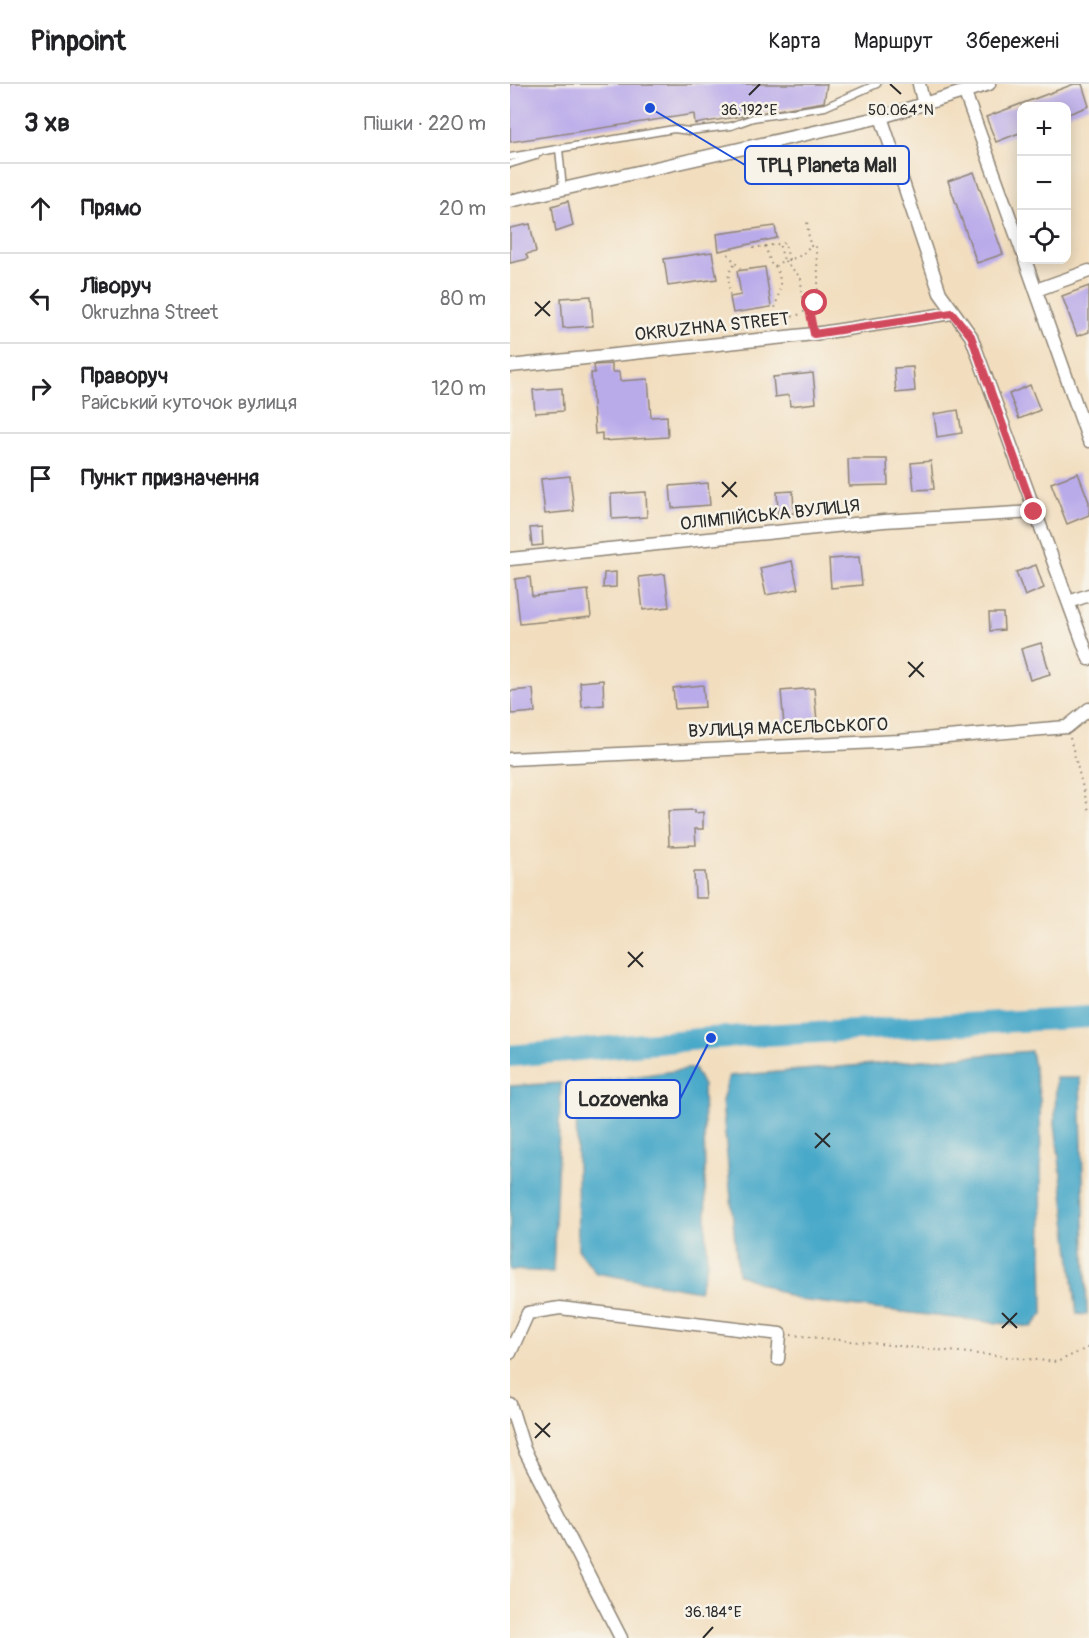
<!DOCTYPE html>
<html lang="uk">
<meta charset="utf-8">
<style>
body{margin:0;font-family:Pangolin,sans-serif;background:#f6f6f6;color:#202124}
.controls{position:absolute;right:18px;top:18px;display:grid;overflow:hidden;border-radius:12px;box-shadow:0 3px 15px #0003}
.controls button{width:54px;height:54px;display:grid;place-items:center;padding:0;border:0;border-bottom:2px solid #e0e0e0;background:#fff;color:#202124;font:30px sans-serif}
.stop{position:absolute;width:18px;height:18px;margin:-14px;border:4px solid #d1495b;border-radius:50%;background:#fff}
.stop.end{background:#d1495b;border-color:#fff;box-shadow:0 2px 6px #0008}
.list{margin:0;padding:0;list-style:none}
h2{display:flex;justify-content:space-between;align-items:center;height:78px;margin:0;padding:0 24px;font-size:26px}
h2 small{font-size:20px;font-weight:400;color:#757577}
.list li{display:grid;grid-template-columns:39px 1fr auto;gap:18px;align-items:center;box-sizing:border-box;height:90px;padding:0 24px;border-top:2px solid #e0e0e0}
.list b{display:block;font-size:22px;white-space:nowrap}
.list p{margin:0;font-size:20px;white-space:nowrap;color:#757577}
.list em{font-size:20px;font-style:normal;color:#757577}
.icon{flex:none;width:33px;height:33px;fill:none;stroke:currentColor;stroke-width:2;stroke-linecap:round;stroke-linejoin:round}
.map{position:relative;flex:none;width:579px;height:1554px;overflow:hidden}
header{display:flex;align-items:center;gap:36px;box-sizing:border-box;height:84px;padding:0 30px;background:#fff;border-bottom:2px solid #e0e0e0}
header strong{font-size:28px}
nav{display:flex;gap:33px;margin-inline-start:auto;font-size:21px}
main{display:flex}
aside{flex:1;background:#fff}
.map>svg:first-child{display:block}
.water{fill:#4aa9c9;stroke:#3a6a7a;stroke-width:1.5}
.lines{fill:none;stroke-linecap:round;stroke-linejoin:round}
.river{stroke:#4aa9c9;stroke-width:22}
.building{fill:#b9aaea}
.lane-casing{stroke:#8e8475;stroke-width:9}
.street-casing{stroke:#8e8475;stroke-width:15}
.path{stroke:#8e8475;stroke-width:2;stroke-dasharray:1.5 4.5;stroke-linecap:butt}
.lane{stroke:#fff;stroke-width:6}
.street{stroke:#fff;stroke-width:12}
.route{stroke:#d1495b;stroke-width:8}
.ticks{fill:none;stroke:#2b2b2b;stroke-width:2}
.labels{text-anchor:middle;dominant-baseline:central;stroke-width:5;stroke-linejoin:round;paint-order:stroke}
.street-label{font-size:18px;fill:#2b2b2b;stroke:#f7f3e8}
.ticks-label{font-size:15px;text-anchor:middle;fill:#2b2b2b;stroke:#f7f3e8;stroke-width:5;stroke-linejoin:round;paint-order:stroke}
.leader{fill:none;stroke:#1d4ed8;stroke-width:2}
.callout-dot{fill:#1d4ed8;stroke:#f7f3e8;stroke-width:2}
.callout{fill:#f7f3e8;stroke:#1d4ed8;stroke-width:2}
.callout-label{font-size:20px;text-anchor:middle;font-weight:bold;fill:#2b2b2b}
</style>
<header>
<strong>Pinpoint</strong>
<nav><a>Карта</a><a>Маршрут</a><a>Збережені</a></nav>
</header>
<main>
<aside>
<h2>3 хв<small>Пішки · 220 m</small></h2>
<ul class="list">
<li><svg class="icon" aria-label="ahead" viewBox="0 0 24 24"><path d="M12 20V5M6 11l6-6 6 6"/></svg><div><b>Прямо</b></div><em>20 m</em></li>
<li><svg class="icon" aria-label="left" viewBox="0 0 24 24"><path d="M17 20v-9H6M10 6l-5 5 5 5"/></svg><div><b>Ліворуч</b><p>Okruzhna Street</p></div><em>80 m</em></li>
<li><svg class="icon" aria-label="right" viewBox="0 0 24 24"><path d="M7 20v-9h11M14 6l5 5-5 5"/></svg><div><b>Праворуч</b><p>Райський куточок вулиця</p></div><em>120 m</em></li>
<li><svg class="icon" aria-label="arrive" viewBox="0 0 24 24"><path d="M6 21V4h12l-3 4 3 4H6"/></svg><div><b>Пункт призначення</b></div></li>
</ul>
</aside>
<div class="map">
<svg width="579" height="1554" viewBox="0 0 579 1554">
<rect width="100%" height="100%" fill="#f7f3e8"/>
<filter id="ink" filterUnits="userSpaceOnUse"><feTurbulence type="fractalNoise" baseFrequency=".0167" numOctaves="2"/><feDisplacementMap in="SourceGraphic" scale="12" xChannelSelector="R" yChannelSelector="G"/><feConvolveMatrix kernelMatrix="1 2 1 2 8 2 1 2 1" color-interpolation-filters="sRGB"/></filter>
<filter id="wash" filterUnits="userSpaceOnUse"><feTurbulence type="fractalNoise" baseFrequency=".008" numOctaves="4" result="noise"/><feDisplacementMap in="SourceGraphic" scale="24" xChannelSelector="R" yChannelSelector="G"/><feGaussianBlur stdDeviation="1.35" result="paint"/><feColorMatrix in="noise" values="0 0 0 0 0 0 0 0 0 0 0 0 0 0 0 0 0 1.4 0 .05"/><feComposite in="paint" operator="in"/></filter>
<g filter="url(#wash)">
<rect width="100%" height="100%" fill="#f2debf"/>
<g class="water">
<path d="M 521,967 L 530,1015 L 533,1230 L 522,1243 L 289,1216 L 228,1190 L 212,1017 L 219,992 Z"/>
<path d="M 184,984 L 193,1002 L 197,1180 L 189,1207 L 86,1189 L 68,1165 L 66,1001 Z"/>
<path d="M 546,994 L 570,994 L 577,1231 L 567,1230 L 545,1039 Z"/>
<path d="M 51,999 L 43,1188 L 0,1186 L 0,1002 Z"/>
</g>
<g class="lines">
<path class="river" d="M 0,972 L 201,954 L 579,933"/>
</g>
<g id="blocks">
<g class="building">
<path d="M 0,0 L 317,0 L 314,18 L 185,40 L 184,30 L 0,58 Z"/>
<path d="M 564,0 L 572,0 L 579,22 L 556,31 L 556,22 L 512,22 L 512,48 L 486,58 L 476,33 Z"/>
<path d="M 464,88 L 493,170 L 467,179 L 438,97 Z"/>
<path d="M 58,117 L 63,142 L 46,148 L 42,122 Z"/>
<path d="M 20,140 L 26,168 L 16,170 L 18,175 L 0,179 L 0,144 Z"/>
<path d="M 265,142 L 267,154 L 209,167 L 207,150 Z"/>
<path d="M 202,168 L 207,195 L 158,202 L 154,175 Z"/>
<path d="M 255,183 L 261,223 L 223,229 L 220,213 L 231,211 L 227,187 Z"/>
<path d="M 579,202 L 579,248 L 567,252 L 552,212 Z"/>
<path d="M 81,212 L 83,242 L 53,244 L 51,214 Z"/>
<path d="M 102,280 L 102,288 L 109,288 L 110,297 L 138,295 L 141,333 L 157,332 L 158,353 L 92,357 L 92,349 L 85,350 L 81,289 L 85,289 L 84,281 Z"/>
<path d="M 403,283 L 405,307 L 386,309 L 384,284 Z"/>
<path d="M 303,289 L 306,319 L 280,322 L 279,311 L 265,313 L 263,293 Z"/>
<path d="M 520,301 L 530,326 L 509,335 L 499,310 Z"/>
<path d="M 52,304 L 53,327 L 25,329 L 23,306 Z"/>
<path d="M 448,326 L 452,349 L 427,353 L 424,330 Z"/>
<path d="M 338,375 L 377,375 L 378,401 L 339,402 Z"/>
<path d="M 421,377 L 424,405 L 404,406 L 401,379 Z"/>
<path d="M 568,389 L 579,418 L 579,431 L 557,440 L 541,399 Z"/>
<path d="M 60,392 L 64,427 L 35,430 L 31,395 Z"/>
<path d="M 198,399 L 200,421 L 162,424 L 160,402 Z"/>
<path d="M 283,407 L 284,429 L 268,430 L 267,408 Z"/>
<path d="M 136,408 L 137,433 L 102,435 L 101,410 Z"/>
<path d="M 32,443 L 33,461 L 22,462 L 20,444 Z"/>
<path d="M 349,473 L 352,501 L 321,504 L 319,475 Z"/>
<path d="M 282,477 L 288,505 L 256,511 L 250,484 Z"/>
<path d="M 526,481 L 534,504 L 515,512 L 506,488 Z"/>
<path d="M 106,488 L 106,503 L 93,504 L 94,489 Z"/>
<path d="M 155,490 L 159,523 L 133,526 L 129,493 Z"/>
<path d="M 20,493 L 22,512 L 78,506 L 81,533 L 10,540 L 5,495 Z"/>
<path d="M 479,529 L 493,529 L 494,546 L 480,547 Z"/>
<path d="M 531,559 L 540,590 L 520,596 L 511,565 Z"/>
<path d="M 93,596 L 94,621 L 72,623 L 70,598 Z"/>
<path d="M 193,601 L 195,623 L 165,625 L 163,604 Z"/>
<path d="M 304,604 L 307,638 L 274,641 L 271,607 Z"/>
<path d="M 23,605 L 25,628 L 1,630 L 0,607 Z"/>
<path d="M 185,726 L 185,729 L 193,728 L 193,745 L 185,745 L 186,761 L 159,762 L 158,727 Z"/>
<path d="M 184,788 L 195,788 L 197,814 L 185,814 Z"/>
</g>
</g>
</g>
<g filter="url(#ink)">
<use href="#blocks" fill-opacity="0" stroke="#8e8475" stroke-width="1.5"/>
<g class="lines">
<defs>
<g id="lane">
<path d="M 49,65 L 53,105"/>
<path d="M 0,73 L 164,45 L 179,47 L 221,42 L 243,34 L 315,23 L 367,0"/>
<path d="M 0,80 L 26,72"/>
</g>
<g id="street">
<path d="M 409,0 L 414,21"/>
<path d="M 455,9 L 512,167"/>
<path d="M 371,33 L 430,209 L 461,252 L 579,575"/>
<path d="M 0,117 L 371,33 L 479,0"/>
<path d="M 515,176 L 579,357"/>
<path d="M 526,206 L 579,187"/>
<path d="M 0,282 L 304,250 L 442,229"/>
<path d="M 0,475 L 374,437 L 524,428"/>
<path d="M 559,518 L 579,511"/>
<path d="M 0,675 L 389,657 L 557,643 L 579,625"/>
<path d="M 0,1269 L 18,1229 L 50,1224 L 270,1250 L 268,1275"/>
<path d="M 0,1320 L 14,1365 L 111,1554"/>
</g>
</defs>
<use href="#lane" class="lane-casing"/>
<use href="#street" class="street-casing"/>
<g class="path">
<path d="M 255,162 L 262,182 L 265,182 C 278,206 262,215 265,235 L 286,232 L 299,225 L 302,238"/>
<path d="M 243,164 L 275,159 L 279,176 L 292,171 L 300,162"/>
<path d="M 218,170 L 231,186"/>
<path d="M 279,176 L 274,176 L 291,194 L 292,213 L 299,225 C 314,210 306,182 306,162 L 300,162 L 297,138"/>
<path d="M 265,182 L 274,176 L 269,160"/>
<path d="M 220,211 C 219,198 215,187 227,179"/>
<path d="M 560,654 L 579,727"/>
<path d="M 281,1251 L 547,1278 L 579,1263"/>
</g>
<use href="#lane" class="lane"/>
<use href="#street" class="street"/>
</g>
</g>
<g class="lines" filter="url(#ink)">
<path class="route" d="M 305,219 L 299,225 L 304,250 L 442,229 L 461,252 L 524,428"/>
</g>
<path class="ticks" d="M 380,0 L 391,10M 239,11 L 250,0M 25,218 L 40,232M 25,232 L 40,217M 212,398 L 227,413M 212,413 L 226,398M 398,578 L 414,593M 399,593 L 413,578M 118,868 L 133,883M 118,883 L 133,868M 305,1049 L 320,1063M 305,1064 L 320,1049M 492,1229 L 507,1244M 492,1244 L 507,1229M 25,1339 L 40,1353M 25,1354 L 40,1339M 193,1554 L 203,1543"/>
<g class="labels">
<g class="street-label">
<text transform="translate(202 243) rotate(-6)">OKRUZHNA STREET</text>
<text transform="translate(260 431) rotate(-6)">ОЛІМПІЙСЬКА ВУЛИЦЯ</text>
<text transform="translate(278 644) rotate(-2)">ВУЛИЦЯ МАСЕЛЬСЬКОГО</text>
</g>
</g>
<g class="ticks-label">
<text x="391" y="31">50.064°N</text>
<text x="239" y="31">36.192°E</text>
<text x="203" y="1533">36.184°E</text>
</g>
<path class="leader" d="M140 24L235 81M201 954L170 1015"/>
<g class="callout-dot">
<circle cx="140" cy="24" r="6"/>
<circle cx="201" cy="954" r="6"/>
</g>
<g class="callout">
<rect x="235" y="62" width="164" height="38" rx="6"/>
<rect x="56" y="996" width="114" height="38" rx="6"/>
</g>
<g class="callout-label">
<text x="317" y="88">ТРЦ Planeta Mall</text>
<text x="113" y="1022">Lozovenka</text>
</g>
</svg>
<div class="controls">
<button>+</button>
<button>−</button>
<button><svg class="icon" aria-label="locate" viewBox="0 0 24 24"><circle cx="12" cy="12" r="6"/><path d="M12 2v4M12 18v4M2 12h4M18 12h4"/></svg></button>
</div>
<div class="stop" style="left:305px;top:219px"></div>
<div class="stop end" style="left:524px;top:428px"></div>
</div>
</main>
